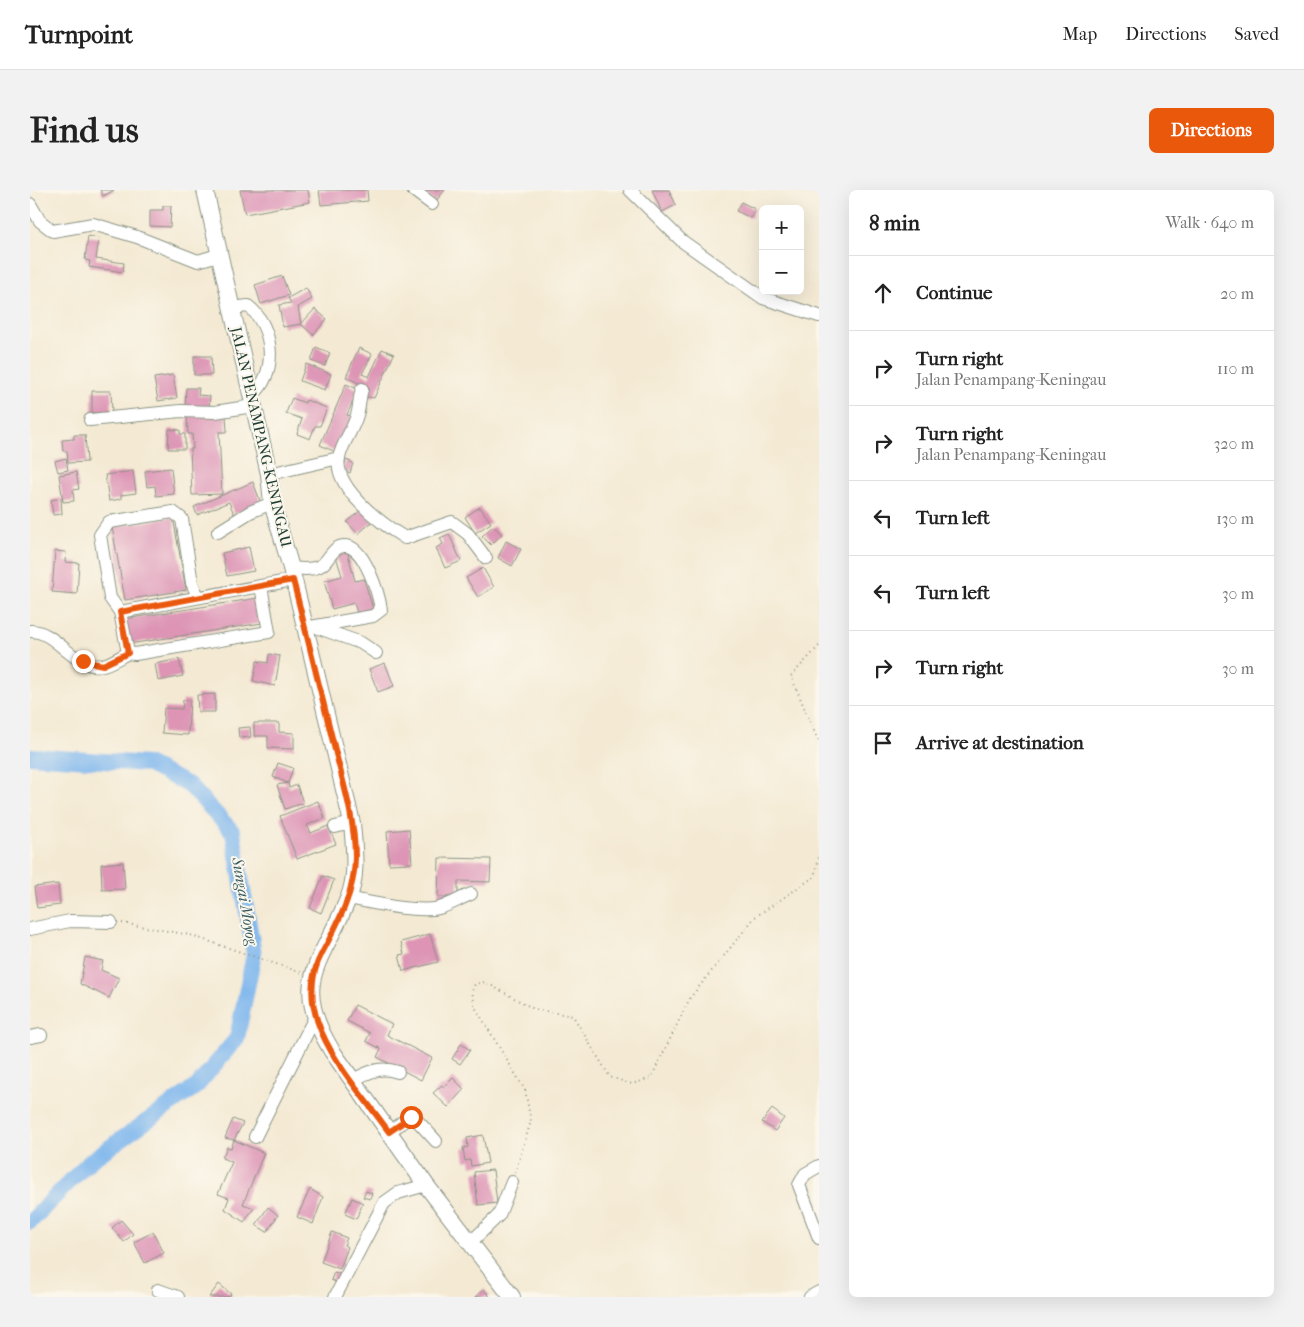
<!DOCTYPE html>
<meta charset="utf-8">
<style>
body{margin:0;font-family:"IM FELL French Canon",serif;background:#f2f2f2;color:#222}
.controls{position:absolute;right:15px;top:15px;display:grid;overflow:hidden;border-radius:8px;box-shadow:0 5px 20px #0002}
.controls button{width:45px;height:45px;display:grid;place-items:center;padding:0;border:0;border-bottom:1px solid #e0e0e0;background:#fff;color:#222;font:25px sans-serif}
.stop{position:absolute;width:15px;height:15px;margin:-11px;border:4px solid #ea580c;border-radius:50%;background:#fff}
.stop.end{background:#ea580c;border-color:#fff;box-shadow:0 1px 5px #0008}
.list{margin:0;padding:0;list-style:none}
h2{display:flex;justify-content:space-between;align-items:center;height:65px;margin:0;padding:0 20px;font-size:21px}
h2 small{font-size:16px;font-weight:400;color:#767676}
.list li{display:grid;grid-template-columns:32px 1fr auto;gap:15px;align-items:center;box-sizing:border-box;height:75px;padding:0 20px;border-top:1px solid #e0e0e0}
.list b{display:block;font-size:19px;white-space:nowrap}
.list p{margin:0;font-size:16px;white-space:nowrap;color:#767676}
.list em{font-size:16px;font-style:normal;color:#767676}
.icon{flex:none;width:28px;height:28px;fill:none;stroke:currentColor;stroke-width:2;stroke-linecap:round;stroke-linejoin:round}
.map{position:relative;flex:none;width:789px;height:1107px;overflow:hidden;border-radius:8px}
header{display:flex;align-items:center;gap:30px;box-sizing:border-box;height:70px;padding:0 25px;background:#fff;border-bottom:1px solid #e0e0e0}
header strong{font-size:24px}
nav{display:flex;gap:28px;margin-inline-start:auto;font-size:18px}
.intro{display:flex;align-items:center;justify-content:space-between;box-sizing:border-box;height:120px;padding:0 30px}
h1{margin:0;font-size:35px}
.button{padding:12px 22px;border-radius:8px;background:#ea580c;color:#fff;font-size:18px;font-weight:700}
main{display:flex;gap:30px;padding:0 30px}
aside{flex:1;background:#fff;border-radius:8px;box-shadow:0 5px 20px #0002}
.map>svg:first-child{display:block}
.lines{fill:none;stroke-linecap:round;stroke-linejoin:round}
.river{stroke:#7cb5ed;stroke-width:16}
.building{fill:#dd94b5}
.minor-casing{stroke:#8a9484;stroke-width:14}
.major-casing{stroke:#8a9484;stroke-width:18}
.path{stroke:#8a9484;stroke-width:2;stroke-dasharray:1 4;stroke-linecap:butt}
.minor{stroke:#fff;stroke-width:12}
.major{stroke:#fff;stroke-width:16}
.route{stroke:#ea580c;stroke-width:6}
.labels{text-anchor:middle;dominant-baseline:central;stroke-width:4;stroke-linejoin:round;paint-order:stroke}
.street-label{font-size:15px;fill:#1f3d34;stroke:#fbf7ec}
.water-label{font-size:16px;font-style:italic;fill:#365b62;stroke:#fbf7ec}
</style>
<header>
<strong>Turnpoint</strong>
<nav><a>Map</a><a>Directions</a><a>Saved</a></nav>
</header>
<div class="intro"><h1>Find us</h1><a class="button">Directions</a></div>
<main>
<div class="map">
<svg width="789" height="1107" viewBox="0 0 789 1107">
<rect width="100%" height="100%" fill="#fbf7ec"/>
<filter id="ink" filterUnits="userSpaceOnUse"><feTurbulence type="fractalNoise" baseFrequency=".02" numOctaves="2"/><feDisplacementMap in="SourceGraphic" scale="10" xChannelSelector="R" yChannelSelector="G"/><feConvolveMatrix kernelMatrix="1 2 1 2 8 2 1 2 1" color-interpolation-filters="sRGB"/></filter>
<filter id="wash" filterUnits="userSpaceOnUse"><feTurbulence type="fractalNoise" baseFrequency=".0096" numOctaves="4" result="noise"/><feDisplacementMap in="SourceGraphic" scale="20" xChannelSelector="R" yChannelSelector="G"/><feGaussianBlur stdDeviation="1.12" result="paint"/><feColorMatrix in="noise" values="0 0 0 0 0 0 0 0 0 0 0 0 0 0 0 0 0 1.4 0 .05"/><feComposite in="paint" operator="in"/></filter>
<g filter="url(#wash)">
<rect width="100%" height="100%" fill="#f4ead4"/>
<g class="lines">
<path class="river" d="M 0,566 L 117,574 L 159,595 L 203,642 L 224,764 L 207,848 L 167,896 L 60,971 L 0,1032"/>
</g>
<g id="blocks">
<g class="building">
<path d="M 70,0 L 85,0 L 73,6 Z"/>
<path d="M 210,0 L 278,0 L 280,12 L 215,24 Z"/>
<path d="M 289,0 L 337,0 L 338,11 L 291,15 Z"/>
<path d="M 391,0 L 415,0 L 405,12 Z"/>
<path d="M 622,0 L 639,0 L 646,15 L 632,22 Z"/>
<path d="M 711,12 L 725,19 L 721,28 L 706,21 Z"/>
<path d="M 133,16 L 141,16 L 140,37 L 120,36 L 120,20 L 133,20 Z"/>
<path d="M 58,46 L 69,48 L 66,69 L 94,73 L 93,82 L 59,77 L 60,71 L 55,70 Z"/>
<path d="M 252,86 L 259,105 L 231,114 L 225,95 Z"/>
<path d="M 276,98 L 282,109 L 268,117 L 271,134 L 285,119 L 297,129 L 283,145 L 271,134 L 253,137 L 249,115 L 261,113 L 258,108 Z"/>
<path d="M 286,157 L 300,163 L 295,176 L 281,171 Z"/>
<path d="M 329,158 L 342,164 L 332,184 L 339,187 L 352,159 L 364,164 L 344,208 L 333,206 L 337,197 L 316,187 Z"/>
<path d="M 164,166 L 181,166 L 182,185 L 164,185 Z"/>
<path d="M 276,174 L 301,184 L 295,200 L 270,191 Z"/>
<path d="M 143,185 L 147,208 L 128,211 L 124,188 Z"/>
<path d="M 316,194 L 328,199 L 317,225 L 323,227 L 308,263 L 290,255 Z"/>
<path d="M 156,198 L 169,198 L 168,205 L 180,206 L 179,218 L 155,217 Z"/>
<path d="M 62,201 L 81,201 L 82,222 L 62,223 Z"/>
<path d="M 262,208 L 275,213 L 276,210 L 297,218 L 290,236 L 285,236 L 280,249 L 267,244 L 272,229 L 256,223 Z"/>
<path d="M 196,225 L 197,242 L 189,242 L 192,304 L 162,305 L 160,259 L 163,259 L 162,244 L 158,244 L 157,226 Z"/>
<path d="M 139,239 L 150,240 L 150,244 L 155,244 L 155,259 L 138,259 Z"/>
<path d="M 44,245 L 55,245 L 57,272 L 38,273 L 37,261 L 33,261 L 32,250 L 44,249 Z"/>
<path d="M 36,268 L 38,280 L 28,282 L 25,271 Z"/>
<path d="M 316,270 L 323,273 L 320,283 L 313,280 Z"/>
<path d="M 141,278 L 144,304 L 126,306 L 125,296 L 117,297 L 115,281 Z"/>
<path d="M 103,281 L 106,303 L 91,305 L 91,309 L 79,311 L 75,285 Z"/>
<path d="M 46,282 L 49,299 L 43,300 L 44,311 L 33,312 L 29,285 Z"/>
<path d="M 223,292 L 231,313 L 204,324 L 199,312 L 167,325 L 164,317 Z"/>
<path d="M 31,308 L 32,324 L 23,325 L 21,310 Z"/>
<path d="M 450,317 L 461,333 L 445,343 L 435,327 Z"/>
<path d="M 332,319 L 343,331 L 328,344 L 317,332 Z"/>
<path d="M 143,327 L 156,400 L 95,410 L 82,337 Z"/>
<path d="M 463,336 L 472,344 L 461,355 L 452,346 Z"/>
<path d="M 419,344 L 431,371 L 415,378 L 406,358 L 413,354 L 410,348 Z"/>
<path d="M 476,351 L 491,359 L 482,376 L 468,368 Z"/>
<path d="M 219,357 L 224,381 L 197,386 L 192,363 Z"/>
<path d="M 317,360 L 325,391 L 334,389 L 343,419 L 327,423 L 324,413 L 302,419 L 294,391 L 312,386 L 305,363 Z"/>
<path d="M 25,361 L 36,362 L 35,372 L 49,373 L 47,404 L 22,402 Z"/>
<path d="M 453,378 L 464,397 L 448,407 L 436,388 Z"/>
<path d="M 228,408 L 232,433 L 99,454 L 95,429 Z"/>
<path d="M 239,464 L 250,466 L 245,496 L 223,491 L 227,471 L 238,473 Z"/>
<path d="M 149,469 L 153,486 L 128,491 L 125,474 Z"/>
<path d="M 355,473 L 364,496 L 348,502 L 339,479 Z"/>
<path d="M 185,504 L 185,522 L 168,522 L 167,505 Z"/>
<path d="M 153,510 L 160,510 L 158,545 L 132,543 L 134,518 L 152,519 Z"/>
<path d="M 224,533 L 249,533 L 249,542 L 264,543 L 264,559 L 238,558 L 238,546 L 224,546 Z"/>
<path d="M 220,537 L 221,547 L 209,548 L 208,538 Z"/>
<path d="M 248,573 L 263,578 L 258,593 L 243,587 Z"/>
<path d="M 258,593 L 259,598 L 267,595 L 273,613 L 255,619 L 247,595 Z"/>
<path d="M 288,611 L 295,628 L 277,635 L 281,643 L 298,636 L 306,654 L 267,669 L 250,626 Z"/>
<path d="M 379,639 L 382,673 L 359,674 L 357,641 Z"/>
<path d="M 409,668 L 461,669 L 460,692 L 428,691 L 428,707 L 408,707 Z"/>
<path d="M 93,672 L 95,699 L 72,700 L 71,674 Z"/>
<path d="M 293,686 L 304,690 L 291,723 L 280,718 Z"/>
<path d="M 28,694 L 30,715 L 7,718 L 4,697 Z"/>
<path d="M 400,744 L 408,772 L 373,781 L 369,765 L 374,764 L 371,752 Z"/>
<path d="M 55,767 L 73,771 L 71,780 L 89,788 L 79,808 L 50,794 Z"/>
<path d="M 325,815 L 362,834 L 357,845 L 402,868 L 391,890 L 347,867 L 351,859 L 336,851 L 340,843 L 317,831 Z"/>
<path d="M 431,854 L 440,860 L 430,874 L 422,869 Z"/>
<path d="M 423,888 L 434,899 L 418,917 L 403,903 L 412,895 L 414,897 Z"/>
<path d="M 742,919 L 754,928 L 745,941 L 732,932 Z"/>
<path d="M 203,929 L 213,933 L 204,950 L 234,963 L 213,1014 L 224,1018 L 214,1032 L 195,1019 L 199,1008 L 188,1004 L 202,972 L 192,968 L 197,957 L 201,958 L 204,950 L 195,948 Z"/>
<path d="M 453,945 L 458,973 L 441,976 L 440,970 L 435,971 L 433,958 L 438,957 L 437,948 Z"/>
<path d="M 463,980 L 467,1013 L 448,1015 L 444,982 Z"/>
<path d="M 280,999 L 293,1007 L 283,1034 L 267,1027 Z"/>
<path d="M 336,1001 L 342,1003 L 340,1009 L 333,1007 Z"/>
<path d="M 322,1008 L 333,1013 L 326,1029 L 315,1024 Z"/>
<path d="M 238,1017 L 248,1025 L 237,1042 L 226,1035 Z"/>
<path d="M 91,1030 L 103,1044 L 94,1052 L 82,1038 Z"/>
<path d="M 123,1042 L 134,1063 L 115,1073 L 104,1052 Z"/>
<path d="M 302,1042 L 317,1048 L 314,1055 L 318,1057 L 310,1079 L 291,1072 Z"/>
<path d="M 304,1082 L 311,1084 L 308,1093 L 301,1090 Z"/>
<path d="M 189,1094 L 201,1104 L 199,1107 L 179,1107 Z"/>
<path d="M 454,1099 L 460,1107 L 445,1107 Z"/>
</g>
</g>
</g>
<g filter="url(#ink)">
<use href="#blocks" fill-opacity="0" stroke="#8a9484" stroke-width="1"/>
<g class="lines">
<defs>
<g id="minor">
<path d="M 383,0 L 402,14"/>
<path d="M 600,0 L 652,51 L 733,108 L 789,126"/>
<path d="M 0,14 L 10,31 L 23,41 L 63,34 L 107,47 L 168,71 L 188,65"/>
<path d="M 202,118 L 218,116 C 244,136 249,185 221,206"/>
<path d="M 332,199 C 329,208 330,216 327,225 C 323,240 312,253 309,268 C 303,298 353,335 375,348 L 422,332 L 438,344 L 456,368"/>
<path d="M 60,230 L 151,221 L 185,222 L 223,216"/>
<path d="M 239,284 L 309,268"/>
<path d="M 188,342 L 220,322 L 242,313"/>
<path d="M 261,378 C 271,379 286,381 294,373 C 301,366 303,357 314,356 C 334,354 349,405 351,420 L 343,426 L 275,438"/>
<path d="M 168,407 L 162,393 L 152,329 L 143,322 L 79,332 L 70,345 L 80,408 L 90,422 L 98,463 L 105,464 L 239,442 L 231,396"/>
<path d="M 90,422 L 263,390"/>
<path d="M 289,438 L 331,453 L 346,463"/>
<path d="M 0,441 C 27,440 44,481 73,475 C 81,473 90,467 98,463"/>
<path d="M 305,637 L 322,633"/>
<path d="M 319,708 C 341,713 388,723 409,718 C 420,715 431,708 441,704"/>
<path d="M 0,739 L 40,731 L 81,732"/>
<path d="M 0,847 L 11,845"/>
<path d="M 322,890 C 340,882 349,876 368,882"/>
<path d="M 359,942 L 378,928 L 384,927 L 406,951"/>
<path d="M 225,947 L 285,827"/>
<path d="M 789,976 L 775,984 L 769,995 L 789,1048"/>
<path d="M 441,1052 L 469,1025 L 482,992"/>
<path d="M 128,1100 L 148,1107"/>
<path d="M 305,1107 L 354,1013 L 368,1003 L 396,995"/>
<path d="M 780,1107 L 789,1102"/>
</g>
<path id="major" d="M 175,0 L 239,284 L 242,313 L 261,378 L 322,633 C 324,658 328,686 318,709 C 292,773 259,791 302,861 L 396,995 L 482,1107"/>
</defs>
<use href="#minor" class="minor-casing"/>
<use href="#major" class="major-casing"/>
<g class="path">
<path d="M 789,456 L 761,486 L 789,553"/>
<path d="M 92,733 L 160,745 L 273,783"/>
<path d="M 485,983 L 501,931 L 495,900 L 445,817 L 442,801 L 445,794 L 455,792 L 504,819 L 543,826 L 580,887 L 602,894 L 621,888 L 660,808 L 725,727 L 784,687 L 789,667"/>
</g>
<use href="#minor" class="minor"/>
<use href="#major" class="major"/>
</g>
</g>
<g class="lines" filter="url(#ink)">
<path class="route" d="M 53,471 L 73,475 L 98,463 L 90,422 L 263,390 C 277,445 290,500 304,556 C 313,592 325,630 325,667 C 325,702 308,733 292,763 C 257,827 324,892 359,942 L 381,927"/>
</g>
<g class="labels">
<g class="street-label">
<text transform="translate(231 247) rotate(77)">JALAN PENAMPANG-KENINGAU</text>
</g>
<g class="water-label">
<text transform="translate(215 711) rotate(80)">Sungai Moyog</text>
</g>
</g>
</svg>
<div class="controls">
<button>+</button>
<button>−</button>
</div>
<div class="stop" style="left:381px;top:927px"></div>
<div class="stop end" style="left:53px;top:471px"></div>
</div>
<aside>
<h2>8 min<small>Walk · 640 m</small></h2>
<ul class="list">
<li><svg class="icon" aria-label="ahead" viewBox="0 0 24 24"><path d="M12 20V5M6 11l6-6 6 6"/></svg><div><b>Continue</b></div><em>20 m</em></li>
<li><svg class="icon" aria-label="right" viewBox="0 0 24 24"><path d="M7 20v-9h11M14 6l5 5-5 5"/></svg><div><b>Turn right</b><p>Jalan Penampang-Keningau</p></div><em>110 m</em></li>
<li><svg class="icon" aria-label="right" viewBox="0 0 24 24"><path d="M7 20v-9h11M14 6l5 5-5 5"/></svg><div><b>Turn right</b><p>Jalan Penampang-Keningau</p></div><em>320 m</em></li>
<li><svg class="icon" aria-label="left" viewBox="0 0 24 24"><path d="M17 20v-9H6M10 6l-5 5 5 5"/></svg><div><b>Turn left</b></div><em>130 m</em></li>
<li><svg class="icon" aria-label="left" viewBox="0 0 24 24"><path d="M17 20v-9H6M10 6l-5 5 5 5"/></svg><div><b>Turn left</b></div><em>30 m</em></li>
<li><svg class="icon" aria-label="right" viewBox="0 0 24 24"><path d="M7 20v-9h11M14 6l5 5-5 5"/></svg><div><b>Turn right</b></div><em>30 m</em></li>
<li><svg class="icon" aria-label="arrive" viewBox="0 0 24 24"><path d="M6 21V4h12l-3 4 3 4H6"/></svg><div><b>Arrive at destination</b></div></li>
</ul>
</aside>
</main>
